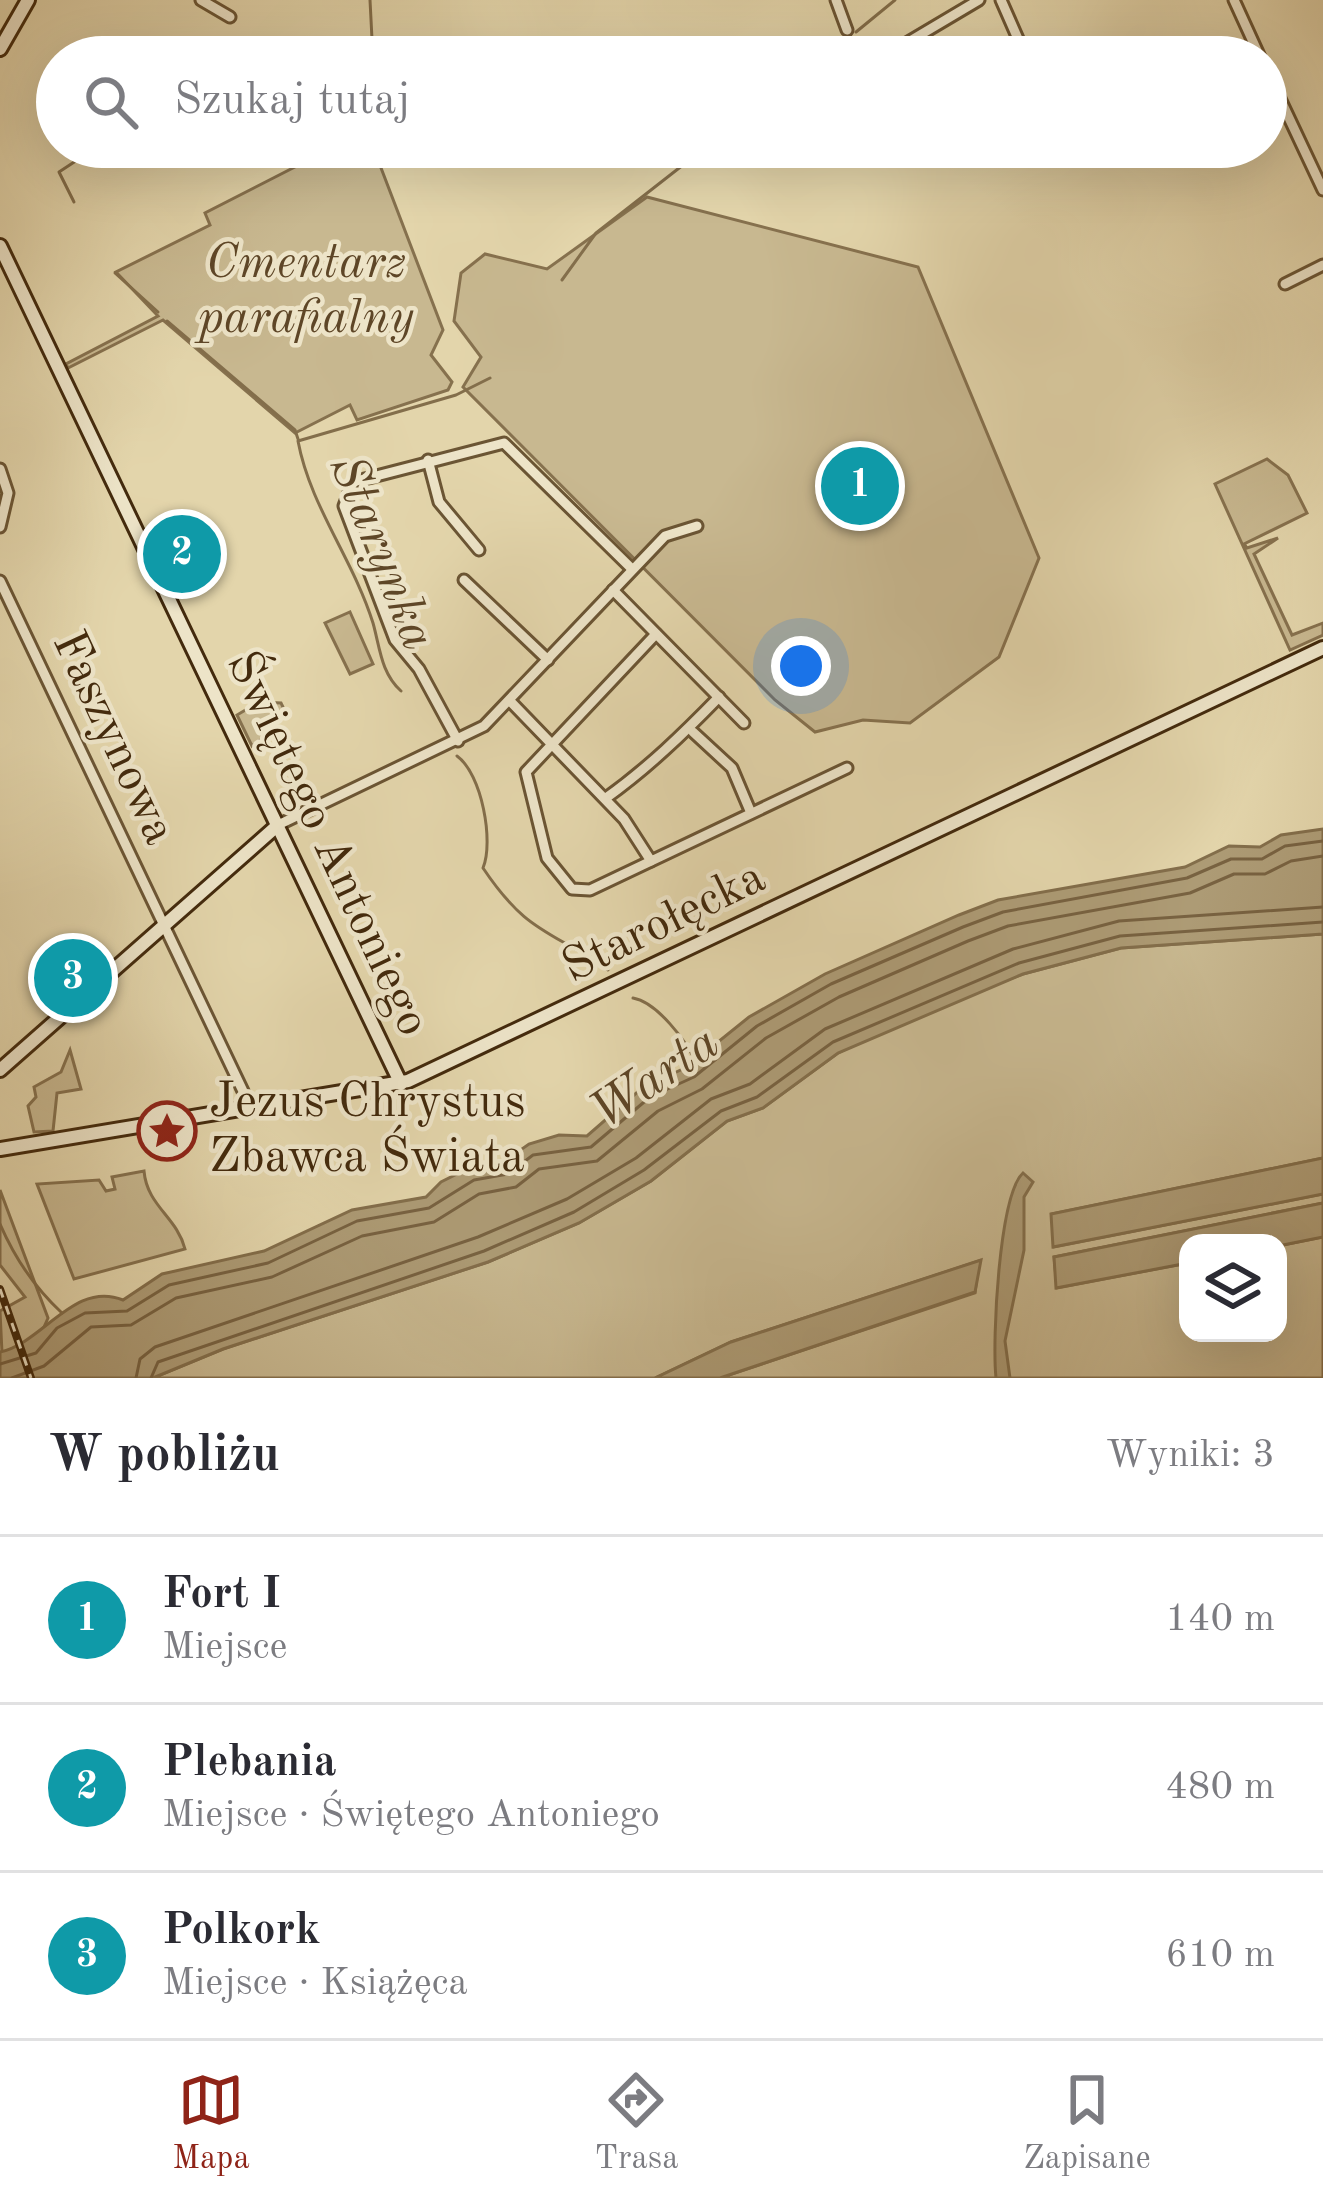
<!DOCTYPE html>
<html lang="pl">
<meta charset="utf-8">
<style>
body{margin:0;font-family:"Old Standard TT",serif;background:#f2f2f3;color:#2b2b33}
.controls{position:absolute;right:36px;bottom:36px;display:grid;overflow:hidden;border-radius:24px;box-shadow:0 12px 48px #0002}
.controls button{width:108px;height:108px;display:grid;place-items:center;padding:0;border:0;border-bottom:3px solid #e1e1e2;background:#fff;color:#2b2b33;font:60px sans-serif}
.you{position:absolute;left:801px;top:666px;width:42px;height:42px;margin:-30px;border:9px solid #fff;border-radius:50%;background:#1a73e8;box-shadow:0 0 0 18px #1a73e833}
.badge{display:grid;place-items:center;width:78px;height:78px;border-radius:50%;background:#8f2418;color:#fff;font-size:39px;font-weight:700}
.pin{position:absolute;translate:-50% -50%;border:6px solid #fff;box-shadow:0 3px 12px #0006}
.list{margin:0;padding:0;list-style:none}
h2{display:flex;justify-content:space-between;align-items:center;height:156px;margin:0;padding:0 48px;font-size:51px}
h2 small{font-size:39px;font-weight:400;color:#7c7c81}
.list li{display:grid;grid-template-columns:78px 1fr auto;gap:36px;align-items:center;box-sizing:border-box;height:168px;padding:0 48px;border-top:3px solid #e1e1e2}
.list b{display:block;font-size:45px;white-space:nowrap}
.list p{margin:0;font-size:39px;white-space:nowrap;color:#7c7c81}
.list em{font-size:39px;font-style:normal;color:#7c7c81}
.icon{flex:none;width:66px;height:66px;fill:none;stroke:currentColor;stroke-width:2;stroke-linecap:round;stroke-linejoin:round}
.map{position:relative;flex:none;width:1323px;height:1378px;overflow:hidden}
.search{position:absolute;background:#fff;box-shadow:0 12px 48px #0002;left:36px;right:36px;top:36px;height:132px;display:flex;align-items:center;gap:30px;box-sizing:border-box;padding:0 42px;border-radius:66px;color:#7c7c81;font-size:45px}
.sheet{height:660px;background:#fff}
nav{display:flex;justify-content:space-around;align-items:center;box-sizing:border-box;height:168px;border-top:3px solid #e1e1e2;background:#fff;font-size:33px;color:#7c7c81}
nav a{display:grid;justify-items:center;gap:6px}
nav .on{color:#8f2418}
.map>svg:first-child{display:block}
.green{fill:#c8b890;stroke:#86714e;stroke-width:3}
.water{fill:#ad9b75;stroke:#836e4b;stroke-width:3}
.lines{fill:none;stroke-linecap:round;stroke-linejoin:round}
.shore{stroke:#786241;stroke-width:3}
.stream{stroke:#836e4b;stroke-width:3}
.street-casing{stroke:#6b5534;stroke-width:15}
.secondary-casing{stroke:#432a0d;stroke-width:18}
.street{stroke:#ede4c8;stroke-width:9}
.secondary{stroke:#ede4c8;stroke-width:12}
.rail-casing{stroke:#432a0d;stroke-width:8}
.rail{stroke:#ede4c8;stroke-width:3;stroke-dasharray:9;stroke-linecap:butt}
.labels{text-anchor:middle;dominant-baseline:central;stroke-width:9;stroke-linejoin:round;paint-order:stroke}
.park-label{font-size:48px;font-style:italic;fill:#5e4627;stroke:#ede4c8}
.street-label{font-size:48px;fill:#432a0d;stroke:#ede4c8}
.poi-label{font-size:48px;fill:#432a0d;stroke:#ede4c8;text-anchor:start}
.water-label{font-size:51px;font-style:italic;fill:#5e4627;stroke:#ede4c8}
</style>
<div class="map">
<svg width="1323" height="1378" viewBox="0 0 1323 1378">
<rect width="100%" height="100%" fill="#e3d5ab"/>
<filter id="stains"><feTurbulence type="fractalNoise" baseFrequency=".00167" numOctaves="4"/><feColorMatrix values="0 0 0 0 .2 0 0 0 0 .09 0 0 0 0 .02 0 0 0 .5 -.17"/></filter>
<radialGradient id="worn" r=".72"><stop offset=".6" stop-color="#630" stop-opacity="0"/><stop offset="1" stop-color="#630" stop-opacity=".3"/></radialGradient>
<g class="green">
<path d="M 334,147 L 373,147 L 443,330 L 431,355 L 452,382 L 448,390 L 357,420 L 350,405 L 295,433 L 163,320 L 68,368 L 66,364 L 158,316 L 116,272 L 210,225 L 205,213 Z"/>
<path d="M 647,197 L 918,267 L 1039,558 L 999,657 L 910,723 L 863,720 L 815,732 L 775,700 L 463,387 L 481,357 L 454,321 L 461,273 L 485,254 L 547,269 Z"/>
<path d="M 1267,459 L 1288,475 L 1307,513 L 1244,544 L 1247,548 L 1278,538 L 1254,554 L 1292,635 L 1323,623 L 1323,635 L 1290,650 L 1215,484 Z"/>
<path d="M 350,612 L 373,664 L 350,674 L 325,623 Z"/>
<path d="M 259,702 L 281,703 L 286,713 L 274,719 L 272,732 L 252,746 L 237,715 Z"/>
<path d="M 1323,934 L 1323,1158 L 1052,1214 L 1054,1247 L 1323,1194 L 1323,1203 L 1054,1257 L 1057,1288 L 1188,1263 L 1188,1333 L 1278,1333 L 1278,1246 L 1323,1237 L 1323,1378 L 720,1378 L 975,1293 L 979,1261 L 731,1342 L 655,1378 L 153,1378 L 223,1349 L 488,1262 L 579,1223 L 651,1181 L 727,1121 L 763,1108 L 838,1053 L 928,1010 L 1023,974 L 1121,948 Z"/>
<path d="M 70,1050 L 81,1089 L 57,1093 L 53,1131 L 34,1132 L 28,1106 L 36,1097 L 34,1087 L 61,1072 Z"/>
<path d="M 144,1171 C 147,1206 177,1217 185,1249 L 74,1279 L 37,1184 L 99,1180 L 106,1191 L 115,1189 L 112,1177 Z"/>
<path d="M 0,1190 L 48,1318 L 40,1336 L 2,1353 L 0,1311 L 25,1297 L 0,1265 Z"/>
</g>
<g class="water">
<path d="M 1323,829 L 1323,934 L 1121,948 L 1023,974 L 838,1053 L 763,1108 L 727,1121 L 651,1181 L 579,1223 L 488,1262 L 223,1349 L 153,1378 L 0,1378 L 0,1352 C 43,1343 74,1280 123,1300 L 162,1274 L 264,1251 L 352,1210 L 426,1197 L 441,1182 L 469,1168 L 502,1163 L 529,1144 L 559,1135 L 587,1136 L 642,1088 L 687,1067 L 749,1017 L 825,974 L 959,915 L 998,900 L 1185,867 L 1229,846 L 1260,847 L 1281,835 Z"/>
<path d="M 1323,1158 L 1323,1194 L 1053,1247 L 1051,1214 Z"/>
<path d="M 1023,1173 L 1033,1182 L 1024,1197 L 1024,1250 L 1005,1341 L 1010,1378 L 996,1378 C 992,1340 999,1195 1023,1173 Z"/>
<path d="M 1323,1203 L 1323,1237 L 1278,1246 L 1188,1243 L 1188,1263 L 1056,1288 L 1054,1257 Z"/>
<path d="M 981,1260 L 975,1292 L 720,1378 L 655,1378 L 731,1342 Z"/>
</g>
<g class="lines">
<g class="shore">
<path d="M 0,1364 L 36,1353 L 57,1328 L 85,1313 L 127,1311 L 169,1285 L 268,1263 L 357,1221 L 429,1208 L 474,1180 L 508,1174 L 533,1155 L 591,1147 L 650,1097 L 694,1077 L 757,1026 L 831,984 L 963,927 L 1003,912 L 1187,878 L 1231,859 L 1262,859 L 1285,846 L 1323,841"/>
<path d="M 12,1378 L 44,1366 L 91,1327 L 131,1325 L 176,1298 L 272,1277 L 362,1236 L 434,1222 L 479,1194 L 516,1187 L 539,1169 L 597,1161 L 658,1111 L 702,1089 L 766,1038 L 839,997 L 968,941 L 1008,926 L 1190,893 L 1234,874 L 1265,874 L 1291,861 L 1323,856"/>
<path d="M 136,1378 L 140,1359 L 155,1347 L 478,1237 L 567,1199 L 636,1158 L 711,1099 L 750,1084 L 825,1029 L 1013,949 L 1119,921 L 1323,907"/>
<path d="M 151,1378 L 158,1362 L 484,1251 L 574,1212 L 644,1170 L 721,1111 L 757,1097 L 833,1042 L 1019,963 L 1120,936 L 1323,922"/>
</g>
<g class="stream">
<path d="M 856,32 L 895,0"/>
<path d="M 356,57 L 372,39 L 370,0"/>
<path d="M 825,57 L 845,41"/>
<path d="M 74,202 L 59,172 L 97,147"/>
<path d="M 115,273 L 158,312"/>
<path d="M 562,280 L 596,233 L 706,147"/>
<path d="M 167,321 L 295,430 L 298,439"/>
<path d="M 401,691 C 381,673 380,648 373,623 C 353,559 310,506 298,441 L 456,395 L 490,378"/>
<path d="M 457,756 C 482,774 494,842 483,868 C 528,935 550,929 608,970"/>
<path d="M 633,998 C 657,1002 687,1042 695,1061"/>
<path d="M 0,1224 C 16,1261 35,1288 62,1313"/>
</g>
<defs>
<g id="street">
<path d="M 201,0 L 230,17"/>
<path d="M 836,0 L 847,30"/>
<path d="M 1001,0 L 1026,57"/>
<path d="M 1234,0 L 1260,57"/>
<path d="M 883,57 L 979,0"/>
<path d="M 1266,69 L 1323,190"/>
<path d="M 1285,284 L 1323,265"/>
<path d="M 428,460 L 439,502 L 479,550"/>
<path d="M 0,469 L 8,493 L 0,527"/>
<path d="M 464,580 L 548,660"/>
<path d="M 0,581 L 251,1108"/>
<path d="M 613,590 L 744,723"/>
<path d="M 656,634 L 526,772 L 547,858 L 572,889 L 590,890 L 847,768"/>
<path d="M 510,701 L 624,819 L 651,861"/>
<path d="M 693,732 L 732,768 L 751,813"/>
<path d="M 458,741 L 419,669 L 395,640 L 344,506 L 353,482 L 504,443 L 632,569"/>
<path d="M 606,798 C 648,768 684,733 719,697"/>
<path d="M 278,825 L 484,726 L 665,536 L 697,526"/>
</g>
<g id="secondary">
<path d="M 0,49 L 28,0"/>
<path d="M 0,246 L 401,1084"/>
<path d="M 0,1070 L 278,825"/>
<path d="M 0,1149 L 408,1081 L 1323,648"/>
</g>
</defs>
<use href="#street" class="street-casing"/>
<use href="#secondary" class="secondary-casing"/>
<use href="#street" class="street"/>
<use href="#secondary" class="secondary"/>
<defs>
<path id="rail" d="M 0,1289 L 31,1378"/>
</defs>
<use href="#rail" class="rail-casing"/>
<use href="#rail" class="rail"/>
</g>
<defs>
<symbol id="sight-ring" viewBox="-11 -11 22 22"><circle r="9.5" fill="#ede4c8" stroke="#8f2418" stroke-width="1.5"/><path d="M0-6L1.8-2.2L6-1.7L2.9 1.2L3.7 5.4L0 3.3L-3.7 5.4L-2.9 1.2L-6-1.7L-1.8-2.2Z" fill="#8f2418"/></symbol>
</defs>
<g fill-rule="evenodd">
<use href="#sight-ring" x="134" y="1098" width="66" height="66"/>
</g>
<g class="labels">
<g class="park-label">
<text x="306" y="264">Cmentarz<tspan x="306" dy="55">parafialny</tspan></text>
</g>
<g class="street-label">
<text transform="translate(113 738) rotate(65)">Faszynowa</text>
<text transform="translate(327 844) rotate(65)">Świętego Antoniego</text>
<text transform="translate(664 923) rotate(-26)">Starołęcka</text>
</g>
<g class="poi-label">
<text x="209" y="1103">Jezus Chrystus<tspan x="209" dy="55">Zbawca Świata</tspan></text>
</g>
<g class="water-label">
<text transform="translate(381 553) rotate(68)">Starynka</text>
<text transform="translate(655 1079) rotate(-34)">Warta</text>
</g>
</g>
<rect width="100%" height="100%" filter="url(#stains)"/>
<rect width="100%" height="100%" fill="url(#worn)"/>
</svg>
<div class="controls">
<button><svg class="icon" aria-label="layers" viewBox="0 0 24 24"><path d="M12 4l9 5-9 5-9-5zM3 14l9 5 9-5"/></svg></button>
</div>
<div class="you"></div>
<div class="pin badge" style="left:860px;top:486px;background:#0f9aa8">1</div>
<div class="pin badge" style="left:182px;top:554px;background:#0f9aa8">2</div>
<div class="pin badge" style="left:73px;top:978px;background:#0f9aa8">3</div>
<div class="search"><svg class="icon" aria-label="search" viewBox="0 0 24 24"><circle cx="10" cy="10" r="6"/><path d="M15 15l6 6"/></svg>Szukaj tutaj</div>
</div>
<section class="sheet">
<h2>W pobliżu<small>Wyniki: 3</small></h2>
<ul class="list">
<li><span class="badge" style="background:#0f9aa8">1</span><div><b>Fort I</b><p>Miejsce</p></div><em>140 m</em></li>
<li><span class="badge" style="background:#0f9aa8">2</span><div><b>Plebania</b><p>Miejsce · Świętego Antoniego</p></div><em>480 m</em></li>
<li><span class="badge" style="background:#0f9aa8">3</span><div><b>Polkork</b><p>Miejsce · Książęca</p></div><em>610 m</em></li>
</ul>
</section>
<nav>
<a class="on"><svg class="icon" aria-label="map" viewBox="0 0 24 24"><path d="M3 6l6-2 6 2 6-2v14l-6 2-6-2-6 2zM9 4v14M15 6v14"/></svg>Mapa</a>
<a><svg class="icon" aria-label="directions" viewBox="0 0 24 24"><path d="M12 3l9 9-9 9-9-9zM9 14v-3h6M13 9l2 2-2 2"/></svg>Trasa</a>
<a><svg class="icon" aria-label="saved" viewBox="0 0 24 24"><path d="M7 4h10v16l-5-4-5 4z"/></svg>Zapisane</a>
</nav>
